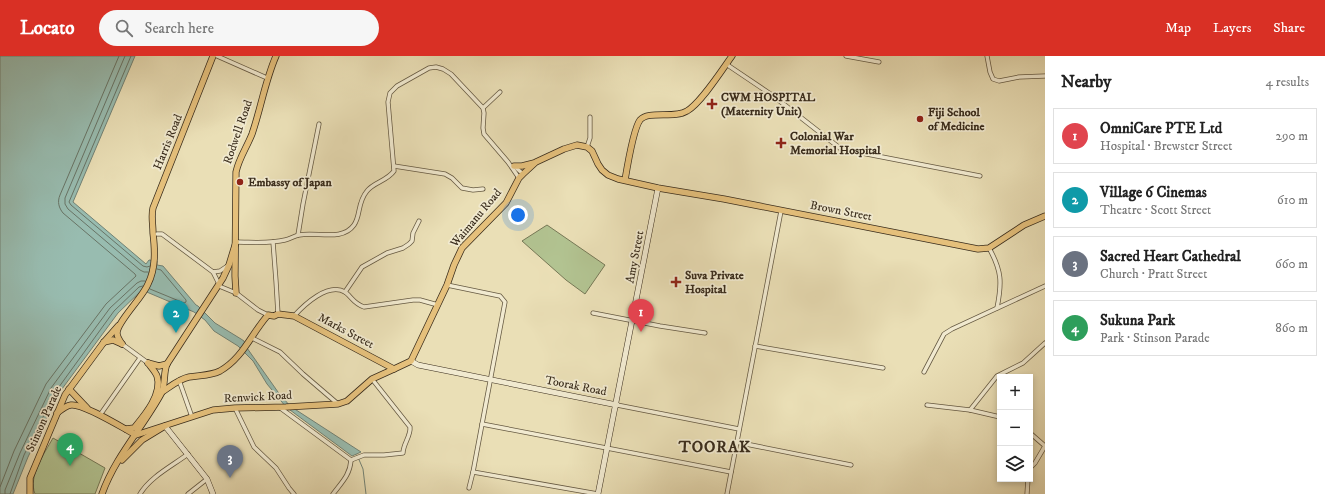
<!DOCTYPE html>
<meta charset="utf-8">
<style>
body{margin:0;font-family:"IM FELL DW Pica",serif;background:#f6f6f6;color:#222}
.controls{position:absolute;right:12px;bottom:12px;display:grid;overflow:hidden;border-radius:0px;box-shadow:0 2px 6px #0003}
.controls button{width:36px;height:36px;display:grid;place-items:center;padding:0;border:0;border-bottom:1px solid #e0e0e0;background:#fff;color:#222;font:20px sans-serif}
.you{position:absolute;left:518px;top:159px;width:14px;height:14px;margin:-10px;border:3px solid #fff;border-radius:50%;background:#1a73e8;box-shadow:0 0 0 6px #1a73e833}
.badge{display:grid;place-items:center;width:26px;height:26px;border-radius:50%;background:#d93025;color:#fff;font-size:13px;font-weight:700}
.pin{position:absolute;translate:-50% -33px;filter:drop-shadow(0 1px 2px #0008)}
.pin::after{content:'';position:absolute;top:21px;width:14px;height:12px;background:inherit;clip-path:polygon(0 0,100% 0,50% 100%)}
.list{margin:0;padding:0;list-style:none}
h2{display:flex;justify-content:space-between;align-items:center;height:52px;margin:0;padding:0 16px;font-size:17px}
h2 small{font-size:13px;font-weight:400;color:#767676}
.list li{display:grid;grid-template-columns:26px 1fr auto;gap:12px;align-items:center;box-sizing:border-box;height:56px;margin:0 8px 8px;padding:0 8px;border:1px solid #e0e0e0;border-radius:0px}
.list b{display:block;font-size:15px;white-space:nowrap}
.list p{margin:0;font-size:13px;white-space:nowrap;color:#767676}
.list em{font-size:13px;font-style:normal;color:#767676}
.icon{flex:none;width:22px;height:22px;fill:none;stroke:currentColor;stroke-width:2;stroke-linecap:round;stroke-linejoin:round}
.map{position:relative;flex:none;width:1045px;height:438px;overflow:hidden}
header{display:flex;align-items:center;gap:24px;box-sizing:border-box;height:56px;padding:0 20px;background:#d93025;color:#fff}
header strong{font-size:19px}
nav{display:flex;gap:22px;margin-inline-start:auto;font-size:14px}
.search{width:280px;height:36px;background:#f6f6f6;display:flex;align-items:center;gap:10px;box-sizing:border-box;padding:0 14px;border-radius:22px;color:#767676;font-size:15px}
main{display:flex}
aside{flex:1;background:#fff}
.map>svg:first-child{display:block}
.green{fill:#b2c391;stroke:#767856}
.water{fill:#98bcb0;stroke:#728275}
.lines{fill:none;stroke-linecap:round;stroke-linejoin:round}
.shore{stroke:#687466;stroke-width:1}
.stream{stroke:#728275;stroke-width:1}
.minor-casing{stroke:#655942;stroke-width:5}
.secondary-casing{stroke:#392c1c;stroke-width:6}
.primary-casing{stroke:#392c1c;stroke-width:7}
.trunk-casing{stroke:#392c1c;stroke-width:7}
.minor{stroke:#f1ead0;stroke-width:3.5}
.secondary{stroke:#f1ead0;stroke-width:5}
.primary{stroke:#e5c07b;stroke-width:5.5}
.trunk{stroke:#e5c07b;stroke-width:5.5}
.poi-dot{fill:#8f2418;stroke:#f1ead0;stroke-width:1.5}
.labels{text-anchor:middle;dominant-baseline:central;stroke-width:3.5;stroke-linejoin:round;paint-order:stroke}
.poi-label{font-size:12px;font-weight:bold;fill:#392c1c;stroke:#f1ead0;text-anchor:start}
.street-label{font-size:12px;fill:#392c1c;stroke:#f1ead0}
.district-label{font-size:16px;font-weight:bold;letter-spacing:1px;fill:#392c1c;stroke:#f1ead0}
</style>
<header>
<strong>Locato</strong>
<div class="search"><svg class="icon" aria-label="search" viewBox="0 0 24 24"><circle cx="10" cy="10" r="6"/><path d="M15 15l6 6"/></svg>Search here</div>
<nav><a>Map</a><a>Layers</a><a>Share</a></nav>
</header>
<main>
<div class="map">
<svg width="1045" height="438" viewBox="0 0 1045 438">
<rect width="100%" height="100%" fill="#eadfb6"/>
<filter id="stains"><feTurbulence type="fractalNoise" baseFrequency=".005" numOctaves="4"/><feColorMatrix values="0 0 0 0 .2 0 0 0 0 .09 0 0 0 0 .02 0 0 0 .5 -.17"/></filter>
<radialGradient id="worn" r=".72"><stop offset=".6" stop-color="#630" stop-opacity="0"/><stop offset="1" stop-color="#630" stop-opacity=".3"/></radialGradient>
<g class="green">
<path d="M 547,169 L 605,209 L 585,238 L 566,224 L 522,185 Z"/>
<path d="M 53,382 L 105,412 L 95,438 L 35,438 C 28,420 44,398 53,382 Z"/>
</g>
<path class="water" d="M 0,0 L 135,0 L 73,146 L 146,208 L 149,204 L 157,205 L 157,209 L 163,210 L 196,249 L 198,250 L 215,267 L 241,283 L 244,285 L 247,292 L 278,336 L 290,350 L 361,396 L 352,400 L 286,351 L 267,328 L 253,305 L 238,290 L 214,275 L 205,264 L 194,256 L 142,234 L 118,257 L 59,337 L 28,401 L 13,438 L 0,438 Z"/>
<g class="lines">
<g class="shore">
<path d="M 125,0 L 65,142 L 65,148 L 68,153 L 140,214 L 144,216 L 148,216"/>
<path d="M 131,0 L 69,146 L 71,149 L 143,210 L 147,211 L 150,210"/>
<path d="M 150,233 L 184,247 L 186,246 L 186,244 L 161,214 L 157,213"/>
<path d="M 0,431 L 14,395 L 46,328 L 106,248 L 136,220 L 135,218 L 63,157 C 59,152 57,146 60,139 L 119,0"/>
<path d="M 5,438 L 5,434 L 20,397 L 51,332 L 110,252 L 137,227 L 141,225 L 145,225"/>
<path d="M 10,438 L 24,399 L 56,335 L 114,255 L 139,231 L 143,230"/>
</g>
<path class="stream" d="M 357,399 L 363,413 L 366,438"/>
<defs>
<g id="minor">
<path d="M 217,0 L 267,22"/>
<path d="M 846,0 L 879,6"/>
<path d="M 987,0 L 990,16 L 993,23 L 999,25 L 1019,21 L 1045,20"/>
<path d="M 726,8 L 772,39 L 841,93 L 980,120"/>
<path d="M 483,52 L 500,36"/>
<path d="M 587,91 L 590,82 L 590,61"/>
<path d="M 394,110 L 445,118 L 452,122 L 462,132 L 473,134 L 483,133"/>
<path d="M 514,110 L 523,118"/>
<path d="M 157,178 L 162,178 L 213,216 L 219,228"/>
<path d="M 298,179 L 303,148 L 319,68"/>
<path d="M 236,186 C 252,186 269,188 285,184 C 290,183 294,180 299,179 C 316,175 342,186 354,169 C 361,159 357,147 367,135 C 374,126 387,125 394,115 L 388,46 L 390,37 L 397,30 L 429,12 L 436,11 L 443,13 L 451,18 L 483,52 L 484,57 L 483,72 L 484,78 L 508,106 L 519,122"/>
<path d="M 273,186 L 276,225 L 278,258"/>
<path d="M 989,192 C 1002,215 1002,227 997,252"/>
<path d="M 213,216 L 220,215 L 229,209"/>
<path d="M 447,229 L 500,240 L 505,246 L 473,416 L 469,432"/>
<path d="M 219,230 L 236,237 L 258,254 L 268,259"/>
<path d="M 345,236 L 362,211 L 387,197 L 403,192 L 409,188 L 412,185 L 413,177 L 419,165"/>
<path d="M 593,257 L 660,270 L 705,277"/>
<path d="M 294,260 C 304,249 328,226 345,236 C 352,241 353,247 364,251 L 413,244 L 420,244 L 438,249"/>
<path d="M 252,282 L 280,296 L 303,318 L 338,348"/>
<path d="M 122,288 L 148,307"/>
<path d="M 755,290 L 883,312"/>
<path d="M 924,316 L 944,278 L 952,273 L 1045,230"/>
<path d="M 179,324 L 192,361"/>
<path d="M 617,349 L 739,373"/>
<path d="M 927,349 L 970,354 L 1000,361"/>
<path d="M 279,351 L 351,404"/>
<path d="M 235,352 L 254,391 L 276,412 L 289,432 L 294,438"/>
<path d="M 970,354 L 997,320 L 1023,307 L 1045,287"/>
<path d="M 100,359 L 140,302"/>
<path d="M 482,368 L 731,416"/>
<path d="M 1030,377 L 1045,390"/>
<path d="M 736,386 L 851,409"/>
<path d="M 351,404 L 364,399 L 384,399 L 403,397 C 403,388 411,380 410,371 L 372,323"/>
<path d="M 1030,412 L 1035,407 L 1045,390"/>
<path d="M 473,416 L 598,438"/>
<path d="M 140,438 C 150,421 172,410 188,398"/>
<path d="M 188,438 L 207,423"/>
<path d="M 333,438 C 342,426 350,419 351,404"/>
<path d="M 727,438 L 781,155"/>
<path d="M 1027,438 L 1028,423"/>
</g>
<g id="secondary">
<path d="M 411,305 L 418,309 L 617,349"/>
<path d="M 165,370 L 207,423 L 213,438"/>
<path d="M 598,438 L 658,132"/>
</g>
<g id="primary">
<path d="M 514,110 L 522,110 L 534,107"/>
<path d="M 625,124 C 627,112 634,72 640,64 C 649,54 674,63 687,55 C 701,47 722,14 732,0"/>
<path d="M 69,333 L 87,352"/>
<path d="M 162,336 C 171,330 179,323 189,321 C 200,319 210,320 220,315 C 243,302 251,278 268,259 L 274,260 L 278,258 L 294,260 L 394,313 L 411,305 L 447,229 L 454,209 L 462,192 L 506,147 L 519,122 L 523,118 L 536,106 L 564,93 L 577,89 L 587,91 L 592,95 L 598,108 L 602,114 L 608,119 L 618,123 L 658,132 L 724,143 L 978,193 L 989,192 L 1024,169 L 1045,160"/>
<path d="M 57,357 C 61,354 65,350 71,349 C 83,347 123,372 136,379 L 213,354 L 235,352 L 286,351 L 338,348 L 347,345 L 372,323 L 394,313"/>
<path d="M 126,373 L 134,372 C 144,360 163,338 157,320 C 155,315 151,311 148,307"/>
</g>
<g id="trunk">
<path d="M 236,237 L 235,220 L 236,116 C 239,102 247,91 252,78 C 261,52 265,25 276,0"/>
<path d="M 104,286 L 113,284 L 122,288"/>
<path d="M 122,288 C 120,285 117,281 117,277 C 117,266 143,241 148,228 C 156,212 155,194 153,177 C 153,168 151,160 153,152 L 213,0"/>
<path d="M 148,307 L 159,310 L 167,308"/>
<path d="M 122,404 L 142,384 L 165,370"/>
<path d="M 30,438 L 30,422 L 65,339 L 104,286 L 118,270"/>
<path d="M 102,438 C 115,401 143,371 161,338 C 166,329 163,317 167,308 L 223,222 L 229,209 L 236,186"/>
</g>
</defs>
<use href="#minor" class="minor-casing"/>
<use href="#secondary" class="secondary-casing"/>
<use href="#primary" class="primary-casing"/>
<use href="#trunk" class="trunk-casing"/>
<use href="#minor" class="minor"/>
<use href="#secondary" class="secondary"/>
<use href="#primary" class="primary"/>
<use href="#trunk" class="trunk"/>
</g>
<g class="poi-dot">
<path d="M710 42h4v4h4v4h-4v4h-4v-4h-4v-4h4z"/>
<circle cx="920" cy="63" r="4"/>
<path d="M779 81h4v4h4v4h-4v4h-4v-4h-4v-4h4z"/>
<circle cx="240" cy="126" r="4"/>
<path d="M674 220h4v4h4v4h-4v4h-4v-4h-4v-4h4z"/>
</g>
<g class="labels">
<g class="poi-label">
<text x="721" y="41">CWM HOSPITAL<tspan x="721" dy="14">(Maternity Unit)</tspan></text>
<text x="928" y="56">Fiji School<tspan x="928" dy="14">of Medicine</tspan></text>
<text x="790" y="80">Colonial War<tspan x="790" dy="14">Memorial Hospital</tspan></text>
<text x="248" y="126">Embassy of Japan</text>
<text x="685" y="219">Suva Private<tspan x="685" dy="14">Hospital</tspan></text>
</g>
<g class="street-label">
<text transform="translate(238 76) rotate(-71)">Rodwell Road</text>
<text transform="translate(168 86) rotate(-68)">Harris Road</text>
<text transform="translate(841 155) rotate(11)">Brown Street</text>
<text transform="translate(476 162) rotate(-50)">Waimanu Road</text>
<text transform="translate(635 201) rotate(-79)">Amy Street</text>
<text transform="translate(346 275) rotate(28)">Marks Street</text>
<text transform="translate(576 330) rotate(11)">Toorak Road</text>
<text transform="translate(258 341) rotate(-3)">Renwick Road</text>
<text transform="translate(44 363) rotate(-66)">Stinson Parade</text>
</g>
<g class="district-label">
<text x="715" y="391">TOORAK</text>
</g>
</g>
<rect width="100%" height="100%" filter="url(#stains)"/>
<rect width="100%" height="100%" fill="url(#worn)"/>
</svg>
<div class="controls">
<button>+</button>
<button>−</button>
<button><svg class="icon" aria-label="layers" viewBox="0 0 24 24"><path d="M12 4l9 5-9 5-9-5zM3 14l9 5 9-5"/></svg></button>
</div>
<div class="you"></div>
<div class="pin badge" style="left:641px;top:276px;background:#e0444e">1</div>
<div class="pin badge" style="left:176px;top:277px;background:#0f9aa8">2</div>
<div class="pin badge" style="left:230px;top:422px;background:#6b7280">3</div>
<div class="pin badge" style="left:70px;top:410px;background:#2e9e5b">4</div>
</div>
<aside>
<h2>Nearby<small>4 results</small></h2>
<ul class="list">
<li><span class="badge" style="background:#e0444e">1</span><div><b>OmniCare PTE Ltd</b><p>Hospital · Brewster Street</p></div><em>290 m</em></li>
<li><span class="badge" style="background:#0f9aa8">2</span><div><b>Village 6 Cinemas</b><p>Theatre · Scott Street</p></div><em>610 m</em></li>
<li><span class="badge" style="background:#6b7280">3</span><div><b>Sacred Heart Cathedral</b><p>Church · Pratt Street</p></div><em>660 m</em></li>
<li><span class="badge" style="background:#2e9e5b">4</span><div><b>Sukuna Park</b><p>Park · Stinson Parade</p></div><em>860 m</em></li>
</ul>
</aside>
</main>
